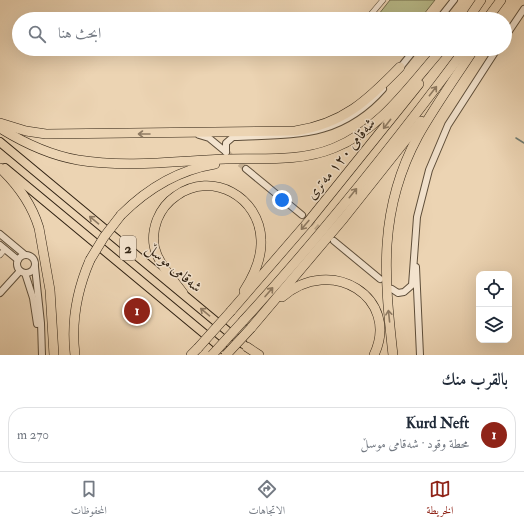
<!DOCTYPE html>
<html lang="ar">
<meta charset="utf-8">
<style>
body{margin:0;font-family:"IM FELL Double Pica",Amiri,serif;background:#f6f6f7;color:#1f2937;direction:rtl}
.controls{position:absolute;right:12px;bottom:12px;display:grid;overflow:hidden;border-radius:8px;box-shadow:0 4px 16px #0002}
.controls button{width:36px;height:36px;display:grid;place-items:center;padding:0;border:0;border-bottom:1px solid #e0e1e3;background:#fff;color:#1f2937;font:20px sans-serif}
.you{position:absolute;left:282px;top:200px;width:14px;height:14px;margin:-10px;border:3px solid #fff;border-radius:50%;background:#1a73e8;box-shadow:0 0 0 6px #1a73e833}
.badge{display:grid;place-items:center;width:26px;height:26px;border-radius:50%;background:#8f2418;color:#fff;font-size:13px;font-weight:700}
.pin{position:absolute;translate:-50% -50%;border:2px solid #fff;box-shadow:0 1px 4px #0006}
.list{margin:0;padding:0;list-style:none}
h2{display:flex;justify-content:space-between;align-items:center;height:52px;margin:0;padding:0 16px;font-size:17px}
h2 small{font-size:13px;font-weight:400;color:#747a83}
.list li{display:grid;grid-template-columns:26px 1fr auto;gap:12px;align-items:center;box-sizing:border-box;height:56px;margin:0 8px 8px;padding:0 8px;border:1px solid #e0e1e3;border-radius:16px}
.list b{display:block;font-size:15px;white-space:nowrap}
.list p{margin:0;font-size:13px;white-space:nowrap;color:#747a83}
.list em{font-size:13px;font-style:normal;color:#747a83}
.icon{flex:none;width:22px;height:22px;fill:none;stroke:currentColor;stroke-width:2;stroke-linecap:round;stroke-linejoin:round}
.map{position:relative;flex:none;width:524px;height:355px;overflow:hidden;direction:ltr}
.search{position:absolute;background:#fff;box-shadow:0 4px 16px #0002;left:12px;right:12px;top:12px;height:44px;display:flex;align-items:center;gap:10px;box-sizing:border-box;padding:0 14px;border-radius:22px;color:#747a83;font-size:15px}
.sheet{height:116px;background:#fff}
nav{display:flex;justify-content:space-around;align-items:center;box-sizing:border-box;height:56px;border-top:1px solid #e0e1e3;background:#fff;font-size:11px;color:#747a83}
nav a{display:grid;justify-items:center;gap:2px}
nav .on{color:#8f2418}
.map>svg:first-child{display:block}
.green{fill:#b9bc8b;stroke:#746e4e}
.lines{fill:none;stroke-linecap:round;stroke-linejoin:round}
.stream{stroke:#6f7b72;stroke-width:1.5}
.tertiary-tunnel{stroke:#c6b093;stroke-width:6;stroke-dasharray:6 3;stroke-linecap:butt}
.minor-casing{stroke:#5e4e3a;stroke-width:6}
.tertiary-casing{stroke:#5e4e3a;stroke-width:8}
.trunk-casing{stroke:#2f2112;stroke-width:10}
.motorway-casing{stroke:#2f2112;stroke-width:10}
.minor{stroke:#f3e3ce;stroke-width:5}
.tertiary{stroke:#f3e3ce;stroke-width:6}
.trunk{stroke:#ecd4b3;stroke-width:8}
.motorway{stroke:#ecd4b3;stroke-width:9}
.motorway-bridge-casing{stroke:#2f2112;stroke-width:10;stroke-linecap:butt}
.motorway-bridge{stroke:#ecd4b3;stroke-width:9}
.oneway{stroke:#8e7a62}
.labels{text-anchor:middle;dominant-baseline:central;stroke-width:3;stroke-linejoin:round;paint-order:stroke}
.shield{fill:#f3e3ce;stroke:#6a5b4a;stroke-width:1}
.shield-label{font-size:14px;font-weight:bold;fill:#2f2112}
.street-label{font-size:15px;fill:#2f2112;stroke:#f3e3ce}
</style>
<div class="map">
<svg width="524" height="355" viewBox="0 0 524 355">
<rect width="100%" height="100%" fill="#ecd4b3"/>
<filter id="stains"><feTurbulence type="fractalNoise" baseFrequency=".005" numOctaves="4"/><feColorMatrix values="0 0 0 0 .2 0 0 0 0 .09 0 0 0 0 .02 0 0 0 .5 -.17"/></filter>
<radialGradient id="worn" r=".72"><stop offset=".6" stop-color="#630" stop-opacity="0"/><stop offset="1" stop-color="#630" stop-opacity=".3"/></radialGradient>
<path class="green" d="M 390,0 L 435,0 L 420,19 L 375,19 Z"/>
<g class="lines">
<path class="stream" d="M 516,138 L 524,143"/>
<g class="tertiary-tunnel">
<path d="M 226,152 L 246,169"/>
<path d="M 302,215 L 324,233"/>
</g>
<defs>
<g id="minor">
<path d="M 367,19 L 383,0"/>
<path d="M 0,255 L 5,249"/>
</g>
<g id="tertiary">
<path d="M 439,19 L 454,0"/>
<path d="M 505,37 L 524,9"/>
<path d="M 399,69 L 415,49"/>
<path d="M 199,135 L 209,138 L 226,152"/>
<path d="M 226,152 L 226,143 L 233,137 C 293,134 338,140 383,89"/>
<path d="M 246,169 L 302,215"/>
<path d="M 0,234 L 24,254"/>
<path d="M 334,241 L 380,279"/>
<path d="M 0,245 L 18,260"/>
<circle cx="26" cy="264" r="9"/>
<path d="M 35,267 L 41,323 L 42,355"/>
<path d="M 416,267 L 420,355"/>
<path d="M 25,273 L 33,298 L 37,324"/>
<path d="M 392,289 L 398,293 L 404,292 L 412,285 L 417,217 L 429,170 L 448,125 L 497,49"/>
<path d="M 0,293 L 20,271"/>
</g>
<g id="trunk">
<path d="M 0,142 L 243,344"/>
<path d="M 5,168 L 224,350"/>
</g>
<g id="motorway">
<path d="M 468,19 L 481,0"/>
<path d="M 487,19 L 501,0"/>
<path d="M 0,123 L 26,131 L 46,134 L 295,131 C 343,124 368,100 400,67"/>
<path d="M 0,128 C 24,143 50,155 78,160 C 126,168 178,161 226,159 C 262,158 300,162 334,148 C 380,130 410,85 442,49"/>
<path d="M 0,168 C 18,185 32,205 39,228 L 50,290 L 54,355"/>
<path d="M 121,215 C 147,189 178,170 215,164"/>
<path d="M 183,293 C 174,281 163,269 157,255 C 152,244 153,231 157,220 C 161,210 167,202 176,196 C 212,170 260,197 261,240 C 262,258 253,277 244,291"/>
<path d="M 282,297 C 331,254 401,298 374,355"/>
<path d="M 231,311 L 308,222 L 419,84"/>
<path d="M 243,321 C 322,235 395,143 465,49"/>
<path d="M 251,328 L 344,218 L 421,121"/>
<path d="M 247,347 L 259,355"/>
<path d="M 75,355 C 71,322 77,290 90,260"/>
<path d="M 191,355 L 198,348"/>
<path d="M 393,355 C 384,275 378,210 418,136 C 435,106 455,78 474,49"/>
</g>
</defs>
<use href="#minor" class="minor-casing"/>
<use href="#tertiary" class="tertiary-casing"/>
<use href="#trunk" class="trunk-casing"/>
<use href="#motorway" class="motorway-casing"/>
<use href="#minor" class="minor"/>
<use href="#tertiary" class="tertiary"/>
<use href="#trunk" class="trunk"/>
<use href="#motorway" class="motorway"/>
<defs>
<g id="motorway-bridge">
<path d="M 90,260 L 104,237 L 121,215"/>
<path d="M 198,348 L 231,311"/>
<path d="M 212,355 L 243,321"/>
<path d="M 226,355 L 251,328"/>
</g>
</defs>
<use href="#motorway-bridge" class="motorway-bridge-casing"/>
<use href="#motorway-bridge" class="motorway-bridge"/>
</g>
<defs><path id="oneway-shaft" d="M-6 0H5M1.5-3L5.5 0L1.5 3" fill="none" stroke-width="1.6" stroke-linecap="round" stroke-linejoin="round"/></defs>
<g class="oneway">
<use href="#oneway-shaft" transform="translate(433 91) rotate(-52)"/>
<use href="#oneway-shaft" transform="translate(387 124) rotate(128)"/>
<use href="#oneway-shaft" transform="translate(144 134) rotate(180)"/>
<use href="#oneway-shaft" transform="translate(353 193) rotate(-51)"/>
<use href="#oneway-shaft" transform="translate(94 220) rotate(-140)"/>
<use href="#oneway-shaft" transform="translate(305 225) rotate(130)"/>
<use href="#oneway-shaft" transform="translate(269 292) rotate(-49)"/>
<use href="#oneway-shaft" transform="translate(205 312) rotate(-140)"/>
<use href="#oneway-shaft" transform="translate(389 316) rotate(-96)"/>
</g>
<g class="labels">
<rect class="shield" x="120" y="236" width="16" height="24" rx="3"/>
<g class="shield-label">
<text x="128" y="248">2</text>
</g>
<g class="street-label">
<text transform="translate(341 159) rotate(-51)">شەقامی ١٢٠ مەتری</text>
<text transform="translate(174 268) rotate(40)">شەقامی موسڵ</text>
</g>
</g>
<rect width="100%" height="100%" filter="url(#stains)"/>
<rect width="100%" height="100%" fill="url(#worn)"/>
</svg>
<div class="controls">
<button><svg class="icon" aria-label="locate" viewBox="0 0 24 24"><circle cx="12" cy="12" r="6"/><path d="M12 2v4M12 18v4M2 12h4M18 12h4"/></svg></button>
<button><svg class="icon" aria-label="layers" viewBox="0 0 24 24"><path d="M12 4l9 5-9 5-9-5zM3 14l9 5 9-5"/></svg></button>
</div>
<div class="you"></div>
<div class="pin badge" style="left:137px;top:311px">1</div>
<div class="search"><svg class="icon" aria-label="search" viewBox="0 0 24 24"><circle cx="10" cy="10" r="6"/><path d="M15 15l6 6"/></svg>ابحث هنا</div>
</div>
<section class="sheet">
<h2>بالقرب منك<small></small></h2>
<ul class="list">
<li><span class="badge">1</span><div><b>Kurd Neft</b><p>محطة وقود · شەقامی موسڵ</p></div><em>270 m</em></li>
</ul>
</section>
<nav>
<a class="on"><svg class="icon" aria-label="map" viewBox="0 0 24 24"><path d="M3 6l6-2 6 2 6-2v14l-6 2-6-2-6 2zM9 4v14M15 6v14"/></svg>الخريطة</a>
<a><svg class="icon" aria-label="directions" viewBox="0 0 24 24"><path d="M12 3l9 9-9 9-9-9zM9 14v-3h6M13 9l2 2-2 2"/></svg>الاتجاهات</a>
<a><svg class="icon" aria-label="saved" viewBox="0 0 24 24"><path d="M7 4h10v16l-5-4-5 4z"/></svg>المحفوظات</a>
</nav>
